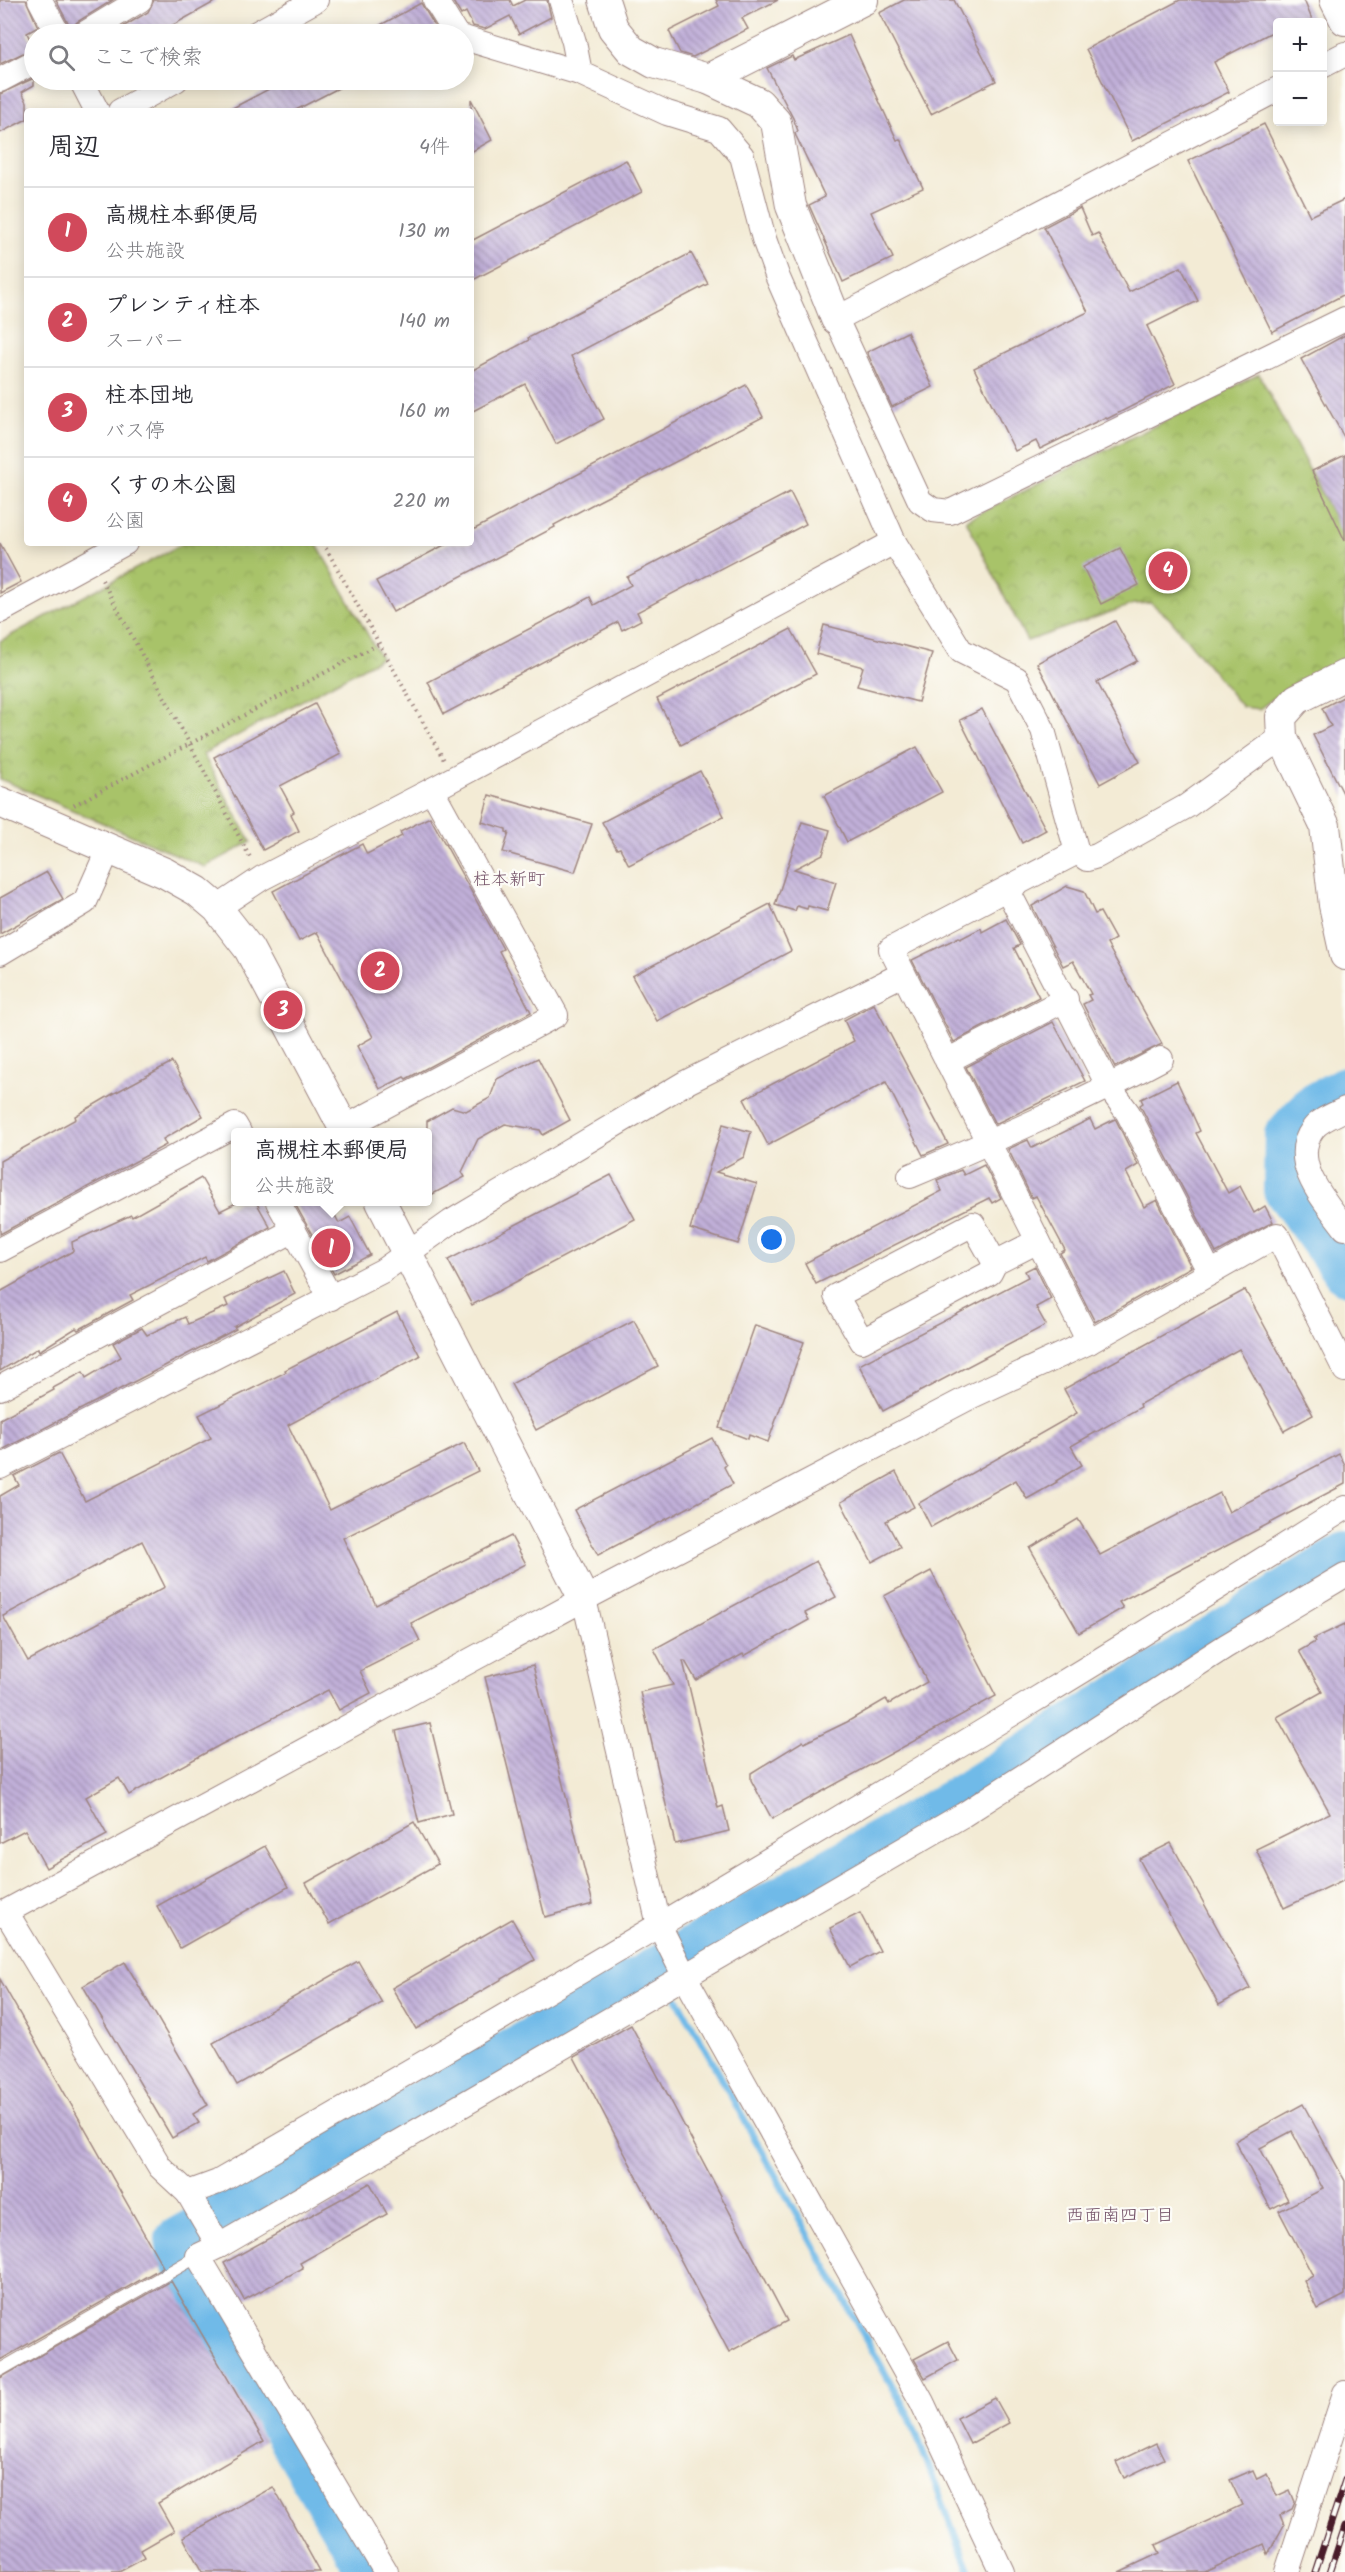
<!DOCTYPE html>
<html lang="ja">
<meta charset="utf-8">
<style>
body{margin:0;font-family:Kalam,"Klee One",sans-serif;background:#f7f7f7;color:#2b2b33}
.controls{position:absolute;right:18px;top:18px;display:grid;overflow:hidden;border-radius:6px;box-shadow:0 3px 15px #0003}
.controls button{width:54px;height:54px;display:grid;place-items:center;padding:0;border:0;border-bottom:2px solid #e1e1e2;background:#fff;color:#2b2b33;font:30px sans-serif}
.you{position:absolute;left:772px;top:1240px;width:21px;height:21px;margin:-15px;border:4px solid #fff;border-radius:50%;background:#1a73e8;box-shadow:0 0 0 9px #1a73e833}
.badge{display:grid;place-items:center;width:39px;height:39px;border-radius:50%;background:#d1495b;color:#fff;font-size:20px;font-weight:700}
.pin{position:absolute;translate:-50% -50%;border:3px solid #fff;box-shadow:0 2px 6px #0006}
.popup{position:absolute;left:231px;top:1128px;width:201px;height:78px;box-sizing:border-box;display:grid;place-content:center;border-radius:6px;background:#fff;filter:drop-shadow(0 2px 4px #0005);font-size:20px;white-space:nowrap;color:#7c7c81}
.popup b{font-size:22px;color:#2b2b33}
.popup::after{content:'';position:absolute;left:50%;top:100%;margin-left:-12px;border:12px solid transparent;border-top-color:#fff}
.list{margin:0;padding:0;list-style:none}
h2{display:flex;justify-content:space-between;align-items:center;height:78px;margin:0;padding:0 24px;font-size:26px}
h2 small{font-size:20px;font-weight:400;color:#7c7c81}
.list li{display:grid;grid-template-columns:39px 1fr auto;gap:18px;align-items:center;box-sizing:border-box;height:90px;padding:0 24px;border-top:2px solid #e1e1e2}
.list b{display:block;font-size:22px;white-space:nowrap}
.list p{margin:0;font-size:20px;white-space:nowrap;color:#7c7c81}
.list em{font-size:20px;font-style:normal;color:#7c7c81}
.icon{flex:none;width:33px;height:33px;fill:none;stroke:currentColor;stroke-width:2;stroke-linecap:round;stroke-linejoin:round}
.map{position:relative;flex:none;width:1345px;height:2572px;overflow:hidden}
.search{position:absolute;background:#fff;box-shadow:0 3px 15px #0003;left:24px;top:24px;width:450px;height:66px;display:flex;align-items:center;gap:15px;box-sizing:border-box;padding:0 21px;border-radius:33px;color:#7c7c81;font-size:22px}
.panel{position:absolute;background:#fff;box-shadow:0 3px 15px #0003;left:24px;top:108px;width:450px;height:438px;border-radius:6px}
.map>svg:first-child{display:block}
.park{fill:url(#park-crowns);stroke:#79714a;stroke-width:1.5}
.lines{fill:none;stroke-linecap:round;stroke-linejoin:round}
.stream{stroke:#6fbae8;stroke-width:7}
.river{stroke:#6fbae8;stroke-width:42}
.building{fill:url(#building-back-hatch);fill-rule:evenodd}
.service-casing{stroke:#9e8580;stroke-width:14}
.minor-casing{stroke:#9e8580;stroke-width:26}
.tertiary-casing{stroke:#9e8580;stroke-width:32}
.path{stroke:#9e8580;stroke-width:4;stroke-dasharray:1.5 4.5;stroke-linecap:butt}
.service{stroke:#fff;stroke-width:12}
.minor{stroke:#fff;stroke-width:24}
.tertiary{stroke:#fff;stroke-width:30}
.rail-casing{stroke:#4a1f2b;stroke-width:7}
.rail{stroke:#fdfcf7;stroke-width:4.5;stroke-dasharray:14;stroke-linecap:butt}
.labels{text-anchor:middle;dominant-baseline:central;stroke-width:4.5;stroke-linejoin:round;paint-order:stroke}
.neighbourhood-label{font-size:18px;fill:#745268;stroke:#fdfcf7}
</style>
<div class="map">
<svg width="1345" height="2572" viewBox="0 0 1345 2572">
<defs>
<pattern id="park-crowns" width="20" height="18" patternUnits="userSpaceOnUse" patternTransform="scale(1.5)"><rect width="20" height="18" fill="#a8c369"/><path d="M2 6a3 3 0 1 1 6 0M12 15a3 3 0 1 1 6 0" fill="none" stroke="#92a75b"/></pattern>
<pattern id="building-back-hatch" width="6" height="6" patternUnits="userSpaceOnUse" patternTransform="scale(1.5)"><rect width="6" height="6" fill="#c1b0d9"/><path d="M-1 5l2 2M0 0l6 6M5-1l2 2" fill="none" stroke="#9f8fb0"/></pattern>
</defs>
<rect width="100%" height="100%" fill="#fdfcf7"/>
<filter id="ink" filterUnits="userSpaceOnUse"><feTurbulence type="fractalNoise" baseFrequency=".0167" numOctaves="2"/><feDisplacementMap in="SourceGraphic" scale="12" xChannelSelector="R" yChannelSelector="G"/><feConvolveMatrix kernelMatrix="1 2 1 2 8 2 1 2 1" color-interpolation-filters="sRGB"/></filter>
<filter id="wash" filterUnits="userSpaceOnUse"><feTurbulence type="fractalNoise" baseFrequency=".008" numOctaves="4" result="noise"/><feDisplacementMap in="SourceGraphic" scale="24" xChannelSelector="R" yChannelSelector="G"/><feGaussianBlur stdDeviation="1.35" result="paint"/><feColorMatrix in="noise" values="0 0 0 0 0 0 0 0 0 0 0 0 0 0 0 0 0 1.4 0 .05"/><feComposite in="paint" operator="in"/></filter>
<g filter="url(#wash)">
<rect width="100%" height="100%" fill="#f3ebd5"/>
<g class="park">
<path d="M 1259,374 L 1345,538 L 1345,659 L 1292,685 L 1259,709 L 1242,707 L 1170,619 L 1151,603 L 1134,604 L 1027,641 L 966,520 Z"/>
<path d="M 184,543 L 316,543 L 381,658 L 203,754 L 251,842 L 205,867 L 0,779 L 0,641 Z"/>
</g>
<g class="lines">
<path class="stream" d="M 658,1964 L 910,2418 L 969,2572"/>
<g class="river">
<path d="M 1345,1087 L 1311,1106 L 1285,1135 L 1284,1190 L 1345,1274"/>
<path d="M 368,2572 L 178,2255 L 176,2239 L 961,1795 L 1345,1553"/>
</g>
</g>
<g id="blocks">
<g class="building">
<path d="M 0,0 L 26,0 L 38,27 L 27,33 L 34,48 L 0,64 Z"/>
<path d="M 56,0 L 113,0 L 77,22 L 71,29 Z"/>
<path d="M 154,0 L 218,0 L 157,34 L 111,34 L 148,12 Z"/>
<path d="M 452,0 L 510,0 L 513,6 L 525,0 L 547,0 L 551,17 L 519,34 L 510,16 L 485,29 L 473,26 L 466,12 L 461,15 Z"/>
<path d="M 716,0 L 778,0 L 742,18 L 748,29 L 693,57 L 680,53 L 669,31 L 719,6 Z"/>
<path d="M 904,0 L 954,0 L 996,81 L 931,114 L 879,13 Z"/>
<path d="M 1180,0 L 1304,0 L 1313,22 L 1278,22 L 1278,29 L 1214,62 L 1229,92 L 1132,141 L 1086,49 Z"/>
<path d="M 421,3 L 436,28 L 423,34 L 364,34 Z"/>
<path d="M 849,35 L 897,140 L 900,139 L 923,188 L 871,212 L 893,258 L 843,282 L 809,205 L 825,197 L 796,136 L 795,133 L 798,131 L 793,118 L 767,68 L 792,56 L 794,60 Z"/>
<path d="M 34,78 L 34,85 L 22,92 L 27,102 L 27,119 L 0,133 L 0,94 Z"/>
<path d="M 286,80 L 354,80 L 294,111 L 227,111 Z"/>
<path d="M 471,99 L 492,140 L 471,152 Z"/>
<path d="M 1264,124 L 1310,216 L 1345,199 L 1345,294 L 1272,332 L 1188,161 Z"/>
<path d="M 626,160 L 642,192 L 471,281 L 471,241 Z"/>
<path d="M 1080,208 L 1092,236 L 1098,233 L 1129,292 L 1181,267 L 1198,301 L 1147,326 L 1175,384 L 1107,419 L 1106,417 L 1040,449 L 1036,441 L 1015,451 L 974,368 L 1088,312 L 1044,227 Z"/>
<path d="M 691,253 L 708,284 L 571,356 L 604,419 L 556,444 L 525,384 L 471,412 L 471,371 L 529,340 L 528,338 Z"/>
<path d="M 907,332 L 933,387 L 892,407 L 867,352 Z"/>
<path d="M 1345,335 L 1345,439 L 1301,359 Z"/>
<path d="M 746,385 L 763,417 L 599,501 L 554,525 L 555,527 L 393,612 L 376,581 L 448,543 L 471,543 L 471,531 Z"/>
<path d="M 1345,455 L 1345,541 L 1312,471 Z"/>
<path d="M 790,492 L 806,524 L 637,612 L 641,620 L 622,630 L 618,622 L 444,714 L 428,682 L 590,597 L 594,605 L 631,585 L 627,577 Z"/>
<path d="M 0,543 L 21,582 L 0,593 Z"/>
<path d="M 1120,548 L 1139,585 L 1101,604 L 1083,567 Z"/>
<path d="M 1115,621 L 1137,661 L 1097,682 L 1140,762 L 1100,784 L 1037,663 Z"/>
<path d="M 824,625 L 932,653 L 918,702 L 857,686 L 863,667 L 816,654 Z"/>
<path d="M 791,629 L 816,674 L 681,745 L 657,699 Z"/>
<path d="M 1345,696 L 1345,797 L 1313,735 L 1331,726 L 1322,708 Z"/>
<path d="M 315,704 L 341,754 L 280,786 L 294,812 L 291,814 L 299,831 L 263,850 L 214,757 Z"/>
<path d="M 982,709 L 1046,830 L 1022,843 L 960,720 Z"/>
<path d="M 917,747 L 942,792 L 847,842 L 824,796 Z"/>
<path d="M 700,771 L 724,816 L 629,865 L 620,848 L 617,849 L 602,822 Z"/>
<path d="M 489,795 L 592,824 L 575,872 L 503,852 L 509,833 L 506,832 L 506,829 L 482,822 Z"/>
<path d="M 430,817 L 503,949 L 499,951 L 531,1012 L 406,1079 L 404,1077 L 380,1089 L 357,1046 L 373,1037 L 317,932 L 299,941 L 273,891 L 362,844 L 367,854 L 402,836 L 400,832 Z"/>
<path d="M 802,822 L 830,830 L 823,854 L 794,869 L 836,882 L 827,911 L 808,906 L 807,909 L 797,906 L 795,911 L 775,905 Z"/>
<path d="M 47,872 L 63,899 L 0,934 L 0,898 Z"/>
<path d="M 1067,886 L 1084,891 L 1095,914 L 1100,912 L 1115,939 L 1107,944 L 1162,1044 L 1115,1067 L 1083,1004 L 1091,1000 L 1088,995 L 1091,994 L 1073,961 L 1063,966 L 1032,906 Z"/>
<path d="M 770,904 L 791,951 L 657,1021 L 632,976 Z"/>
<path d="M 1006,919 L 1020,945 L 1014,948 L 1039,997 L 954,1042 L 912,960 L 959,937 L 960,939 L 981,928 L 982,932 Z"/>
<path d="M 874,1004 L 948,1144 L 923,1155 L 886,1082 L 768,1145 L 744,1099 L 854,1041 L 844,1020 Z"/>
<path d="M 1053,1022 L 1085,1081 L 995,1124 L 966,1067 Z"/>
<path d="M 538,1058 L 570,1120 L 543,1135 L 540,1130 L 505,1124 L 478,1139 L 462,1172 L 465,1177 L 427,1197 L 427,1121 L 452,1107 L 466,1111 L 490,1098 L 497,1079 Z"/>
<path d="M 172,1062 L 203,1116 L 163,1139 L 166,1145 L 0,1234 L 0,1161 L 76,1119 L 75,1116 L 111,1095 Z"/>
<path d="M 1177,1081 L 1200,1131 L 1196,1133 L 1228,1193 L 1240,1186 L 1254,1213 L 1265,1206 L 1273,1222 L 1216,1253 L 1140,1105 L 1143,1103 L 1141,1099 Z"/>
<path d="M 1090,1119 L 1095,1129 L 1115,1119 L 1116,1120 L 1138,1165 L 1126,1172 L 1144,1207 L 1157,1200 L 1191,1267 L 1095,1322 L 1060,1253 L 1065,1250 L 1036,1196 L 1032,1198 L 1008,1149 L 1028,1140 L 1032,1148 Z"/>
<path d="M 723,1124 L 751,1132 L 744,1157 L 716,1172 L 757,1184 L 738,1244 L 690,1229 Z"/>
<path d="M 984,1165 L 1001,1198 L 992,1203 L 989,1198 L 816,1284 L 805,1263 L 942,1191 L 937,1180 L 961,1170 L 964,1175 Z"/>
<path d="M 611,1175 L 635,1219 L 472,1305 L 448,1260 Z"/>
<path d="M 201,1178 L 220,1211 L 238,1202 L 256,1202 L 270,1227 L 207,1261 L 205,1257 L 130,1295 L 133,1300 L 78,1330 L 76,1328 L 39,1351 L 38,1348 L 0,1371 L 0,1292 L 73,1251 L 72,1242 L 131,1215 L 132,1217 Z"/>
<path d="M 294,1202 L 328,1202 L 339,1223 L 350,1217 L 370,1255 L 334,1274 Z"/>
<path d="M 1035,1266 L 1051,1299 L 1036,1307 L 1046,1325 L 883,1411 L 859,1365 L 1028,1277 L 1025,1271 Z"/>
<path d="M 284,1271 L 295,1294 L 234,1327 L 236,1329 L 0,1451 L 0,1419 L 54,1390 L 53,1388 L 83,1372 L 86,1378 L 121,1357 L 113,1343 L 142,1328 L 147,1335 L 185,1317 L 188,1324 L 228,1306 L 225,1299 Z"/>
<path d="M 1245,1290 L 1313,1415 L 1284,1431 L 1239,1349 L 1140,1404 L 1141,1407 L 1071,1446 L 1082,1465 L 1056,1481 L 1057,1482 L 1027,1499 L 1016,1480 L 931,1527 L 919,1503 L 1077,1413 L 1064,1389 Z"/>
<path d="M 397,1312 L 420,1356 L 288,1425 L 330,1510 L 464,1443 L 478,1471 L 343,1538 L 376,1605 L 511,1536 L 526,1564 L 411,1623 L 420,1641 L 360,1671 L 371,1693 L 339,1710 L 328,1690 L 220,1745 L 129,1795 L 119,1778 L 86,1797 L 107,1835 L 46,1868 L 25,1830 L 0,1843 L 0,1496 L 19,1485 L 14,1476 L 59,1453 L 85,1501 L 211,1438 L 199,1415 L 286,1372 L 285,1370 ZM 142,1541 L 165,1587 L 28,1661 L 3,1616 Z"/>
<path d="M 634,1320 L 658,1366 L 536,1430 L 511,1384 Z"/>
<path d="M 755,1325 L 804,1342 L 768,1442 L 749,1435 L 748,1439 L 719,1428 Z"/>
<path d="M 712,1438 L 726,1465 L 724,1467 L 733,1484 L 598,1555 L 574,1510 Z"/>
<path d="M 1339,1454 L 1345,1466 L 1345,1484 L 1119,1602 L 1123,1608 L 1079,1633 L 1030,1548 L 1078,1519 L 1100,1555 L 1220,1493 L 1229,1512 Z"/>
<path d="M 896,1472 L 914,1507 L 886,1521 L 900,1547 L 872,1562 L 841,1502 Z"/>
<path d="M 816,1561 L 836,1597 L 805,1613 L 809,1620 L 744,1656 L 743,1654 L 696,1680 L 685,1661 L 683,1661 L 718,1808 L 723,1806 L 729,1831 L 675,1844 L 640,1692 L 673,1685 L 654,1649 Z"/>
<path d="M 931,1571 L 996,1696 L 772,1819 L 751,1780 L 751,1773 L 803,1741 L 804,1743 L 847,1722 L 886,1699 L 889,1704 L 927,1682 L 884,1596 Z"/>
<path d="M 1345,1624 L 1345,1879 L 1284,1908 L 1256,1849 L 1330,1813 L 1277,1717 L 1322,1692 L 1299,1651 L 1315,1642 L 1313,1639 Z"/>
<path d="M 533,1665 L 593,1904 L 545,1917 L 485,1677 Z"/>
<path d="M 430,1723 L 452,1814 L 419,1823 L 396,1731 Z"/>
<path d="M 414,1822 L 438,1864 L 329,1924 L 306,1883 Z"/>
<path d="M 1171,1843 L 1250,1988 L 1219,2005 L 1139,1859 Z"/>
<path d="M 265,1846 L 288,1887 L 180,1948 L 157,1906 Z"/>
<path d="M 860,1913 L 880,1951 L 850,1967 L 830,1928 Z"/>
<path d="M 512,1919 L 535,1960 L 416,2029 L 392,1988 Z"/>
<path d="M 358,1961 L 382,2003 L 237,2085 L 213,2043 Z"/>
<path d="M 125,1962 L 208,2105 L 193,2114 L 199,2123 L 172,2138 L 83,1986 Z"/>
<path d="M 0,1979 L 163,2267 L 0,2360 Z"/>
<path d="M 631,2025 L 787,2321 L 729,2352 L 574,2057 Z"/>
<path d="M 1303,2104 L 1345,2181 L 1345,2295 L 1318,2309 L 1304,2281 L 1313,2276 L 1279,2211 L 1323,2189 L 1292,2131 L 1260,2148 L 1288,2200 L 1271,2209 L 1235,2141 Z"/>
<path d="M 370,2183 L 387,2214 L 300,2263 L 303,2268 L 244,2300 L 224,2263 Z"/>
<path d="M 171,2281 L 264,2441 L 158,2503 L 174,2531 L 141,2550 L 145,2558 L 119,2572 L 0,2572 L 0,2378 Z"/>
<path d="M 948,2341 L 958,2360 L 925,2378 L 914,2359 Z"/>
<path d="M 995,2398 L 1009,2423 L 970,2444 L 957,2418 Z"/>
<path d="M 1156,2443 L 1164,2459 L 1124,2478 L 1116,2462 Z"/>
<path d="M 1253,2470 L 1257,2479 L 1267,2474 L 1277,2496 L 1290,2490 L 1295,2502 L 1292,2509 L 1280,2515 L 1284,2525 L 1268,2554 L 1264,2544 L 1205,2572 L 1119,2572 L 1160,2553 L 1156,2545 L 1242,2505 L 1230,2480 Z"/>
<path d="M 273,2487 L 320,2572 L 202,2572 L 183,2537 Z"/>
</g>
</g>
</g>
<g filter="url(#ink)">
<use href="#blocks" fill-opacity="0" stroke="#9e8580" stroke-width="1.5"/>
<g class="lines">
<defs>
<path id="service" d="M 0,2370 L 198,2256"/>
<g id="minor">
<path d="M 40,0 L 58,34"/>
<path d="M 435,0 L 456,34"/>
<path d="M 561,0 L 574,42 L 580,73"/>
<path d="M 84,34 L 140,0"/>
<path d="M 255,34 L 316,0"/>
<path d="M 464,38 L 580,73 L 667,113 L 719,129 L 742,156 L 764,239 L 778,278 L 894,542 L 961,651 L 1017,679 L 1043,730 L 1077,852 L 1087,859 L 1097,856 L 1187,806 L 1282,737"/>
<path d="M 1322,66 L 1345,54"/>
<path d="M 0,80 L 34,62"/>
<path d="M 81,80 L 97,111"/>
<path d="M 1278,89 L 836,319 L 920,501 L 933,510 L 950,512 L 1345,319"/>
<path d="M 120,111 L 176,80"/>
<path d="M 0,611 L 125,543"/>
<path d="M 1077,852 L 891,949 L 1089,1342"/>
<path d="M 1007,889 L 1109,1087 L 1128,1113 L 1210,1273"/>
<path d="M 217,908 L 262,878 L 432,790 L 894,542"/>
<path d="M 0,953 L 85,902 L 109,848"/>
<path d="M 947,1061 L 1066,999"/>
<path d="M 1345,1109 C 1336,1114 1319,1120 1313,1129 C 1288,1162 1326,1202 1345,1228"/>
<path d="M 344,1128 L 556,1015 L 432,790"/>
<path d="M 910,1176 C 995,1140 1080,1103 1161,1059"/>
<path d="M 278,1202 L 331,1298"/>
<path d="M 0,1250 L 235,1125 L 239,1132"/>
<path d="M 995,1263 L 990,1273 L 862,1341 L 836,1296 L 973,1224 L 995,1263 L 1038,1241"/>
<path d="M 0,1388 L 294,1230"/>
<path d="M 0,1467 L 382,1271 L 451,1222 L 685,1083 L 903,974"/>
<path d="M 584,1599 L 659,1925 L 685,1977 L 922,2402 L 1002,2572"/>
<path d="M 6,1912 L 160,2167 L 188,2193 L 219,2246 L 198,2256 L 386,2572"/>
<path d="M 0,1915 L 584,1599 L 972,1396 L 1089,1342 L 1277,1235 L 1345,1370"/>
<path d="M 188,2193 L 218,2182 C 597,1964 975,1741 1345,1508"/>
<path d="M 219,2246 L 963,1815 L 1226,1646 L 1345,1575"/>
<path d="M 1287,2572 L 1345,2393"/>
</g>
<g id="tertiary">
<path d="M 604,0 L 613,28 L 631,50 L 654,63 L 708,79 L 759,103 L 776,122 L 791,206 L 836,319"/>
<path d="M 1335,0 L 1345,20"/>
<path d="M 708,79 L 863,0"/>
<path d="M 1345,675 L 1297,699 L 1281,717 L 1282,737 L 1325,826 L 1334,905 L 1345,955"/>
<path d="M 0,802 L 165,873 L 197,891 L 217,908 L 249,949 L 346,1132"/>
<path d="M 381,1202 L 584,1599"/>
</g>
</defs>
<use href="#service" class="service-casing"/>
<use href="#minor" class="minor-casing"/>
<use href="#tertiary" class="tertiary-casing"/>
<g class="path">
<path d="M 323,543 L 444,760"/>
<path d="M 102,580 L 251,859"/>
<path d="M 74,805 L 379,644"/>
</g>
<use href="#service" class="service"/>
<use href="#minor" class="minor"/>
<use href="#tertiary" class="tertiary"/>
<defs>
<g id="rail">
<path d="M 1315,2572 L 1345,2480"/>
<path d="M 1330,2572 L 1345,2526"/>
</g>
</defs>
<use href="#rail" class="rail-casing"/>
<use href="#rail" class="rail"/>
</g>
</g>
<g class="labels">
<g class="neighbourhood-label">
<text x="509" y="880">柱本新町</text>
<text x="1120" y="2216">西面南四丁目</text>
</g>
</g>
</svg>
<div class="controls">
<button>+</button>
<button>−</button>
</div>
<div class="you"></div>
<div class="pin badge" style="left:331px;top:1248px">1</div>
<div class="popup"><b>高槻柱本郵便局</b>公共施設</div>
<div class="pin badge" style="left:380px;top:971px">2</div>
<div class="pin badge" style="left:283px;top:1010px">3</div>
<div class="pin badge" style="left:1168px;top:571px">4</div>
<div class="search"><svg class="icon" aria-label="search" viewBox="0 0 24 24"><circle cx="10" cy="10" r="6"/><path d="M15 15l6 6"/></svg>ここで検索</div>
<section class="panel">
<h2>周辺<small>4件</small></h2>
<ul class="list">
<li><span class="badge">1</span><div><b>高槻柱本郵便局</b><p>公共施設</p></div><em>130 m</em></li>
<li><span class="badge">2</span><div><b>プレンティ柱本</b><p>スーパー</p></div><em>140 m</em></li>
<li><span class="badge">3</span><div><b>柱本団地</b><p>バス停</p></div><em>160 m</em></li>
<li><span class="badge">4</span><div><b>くすの木公園</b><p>公園</p></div><em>220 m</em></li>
</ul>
</section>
</div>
